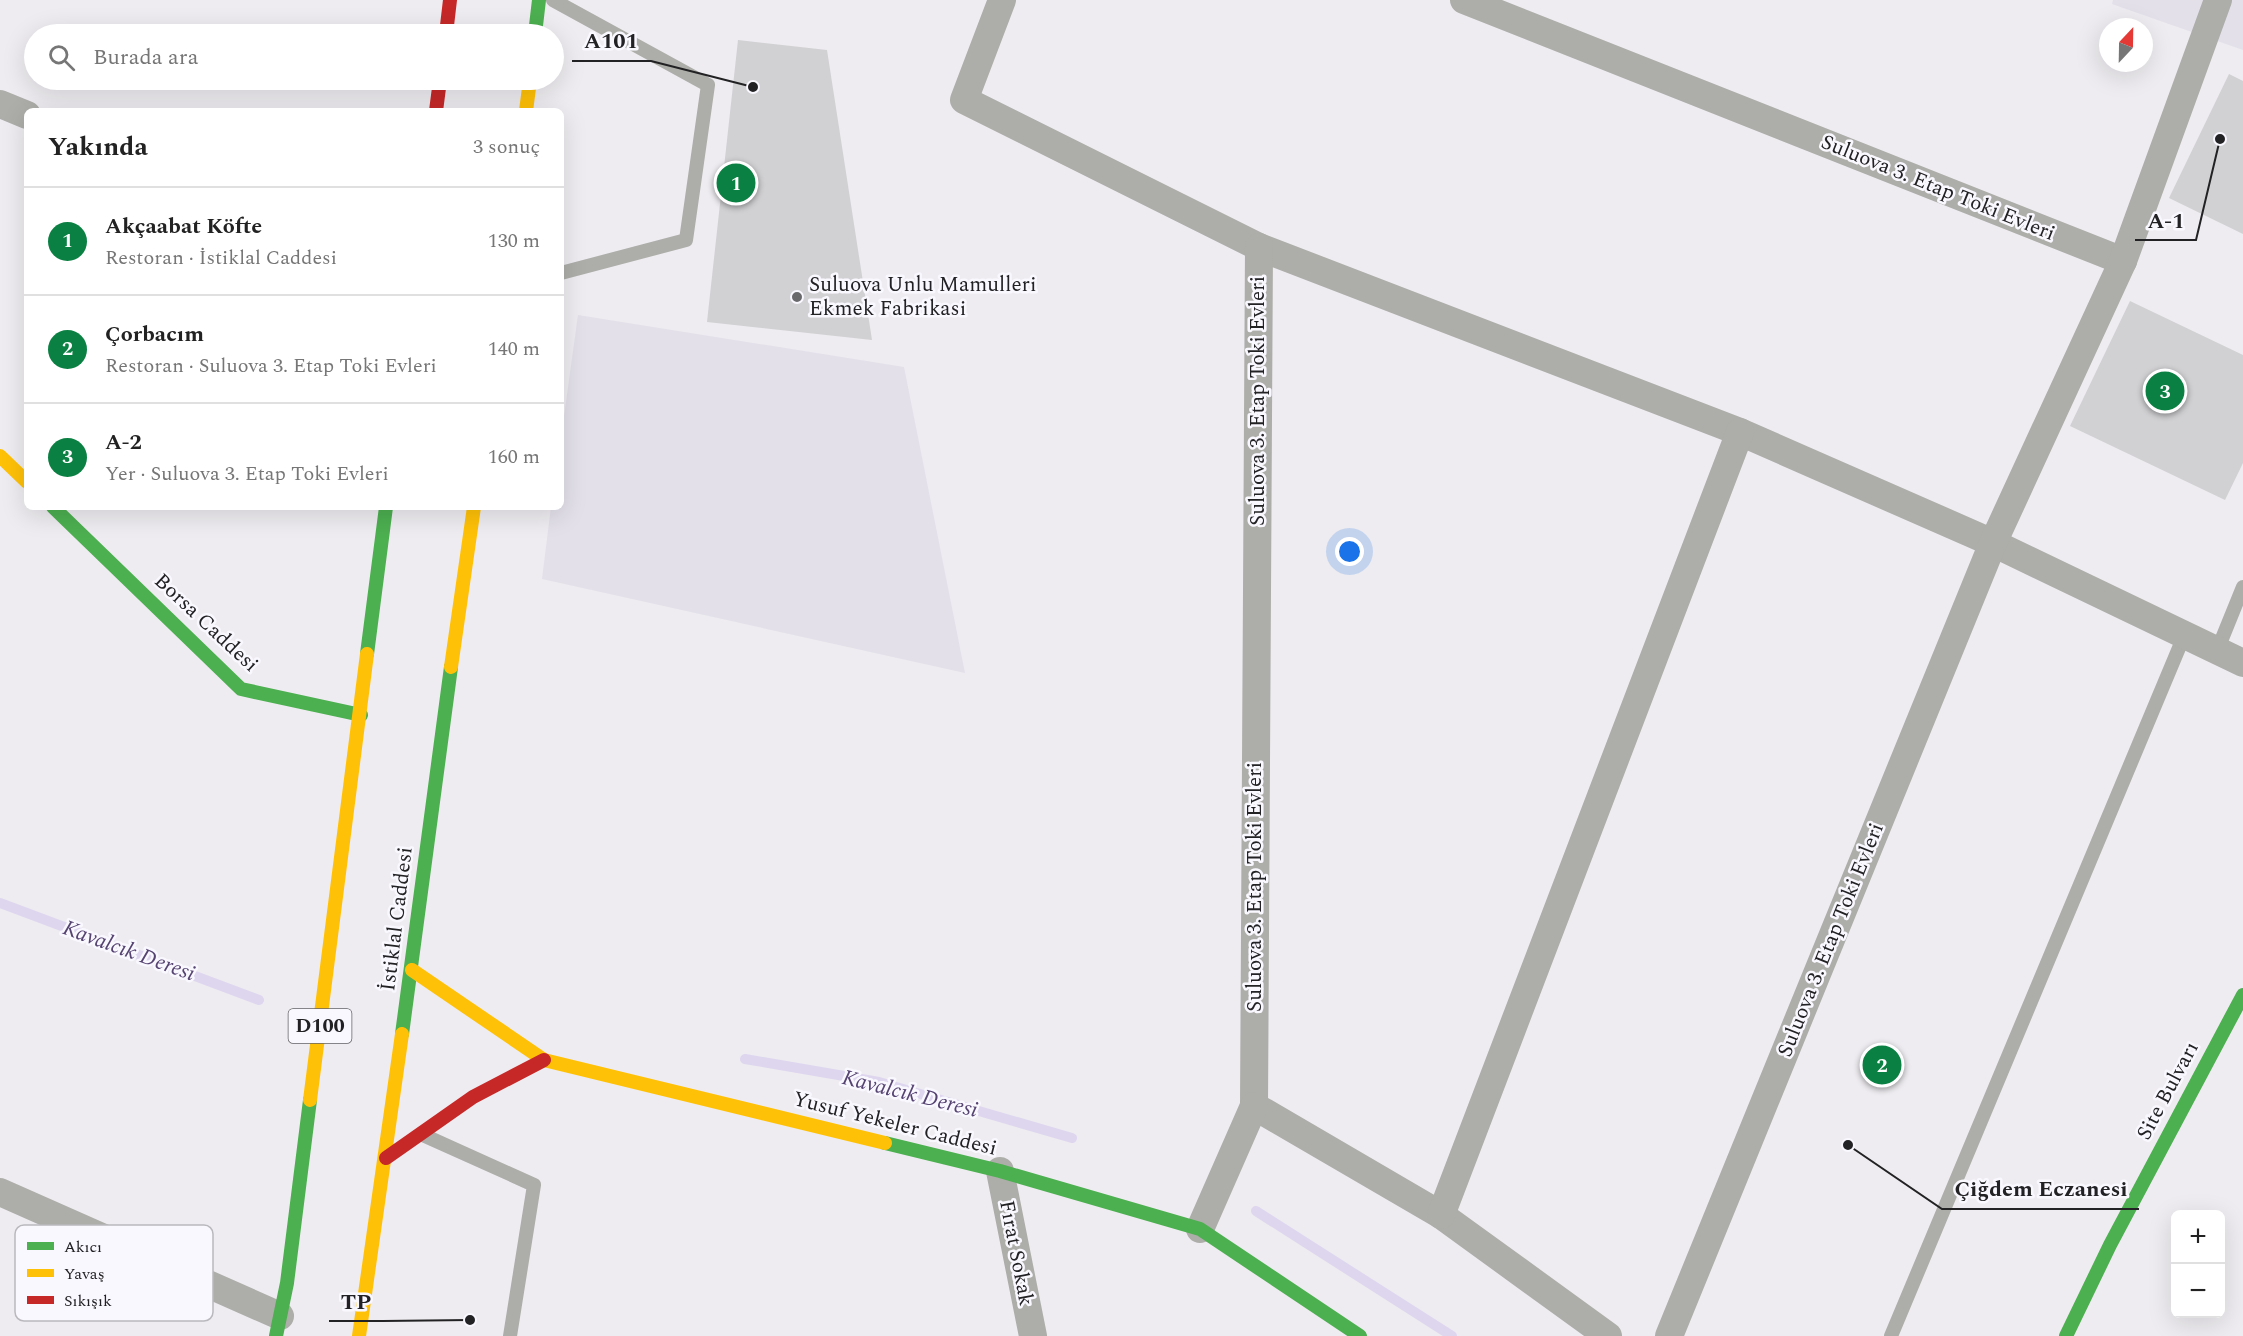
<!DOCTYPE html>
<html lang="tr">
<meta charset="utf-8">
<style>
body{margin:0;font-family:Spectral,serif;background:#f6f6f6;color:#222}
.controls{position:absolute;right:18px;bottom:18px;display:grid;overflow:hidden;border-radius:9px;box-shadow:0 6px 24px #0002}
.controls button{width:54px;height:54px;display:grid;place-items:center;padding:0;border:0;border-bottom:2px solid #e0e0e0;background:#fff;color:#222;font:30px sans-serif}
.compass{position:absolute;left:2099px;top:18px;width:54px;height:54px;border-radius:50%;background:#fff;box-shadow:0 6px 24px #0002;rotate:22deg}
.you{position:absolute;left:1350px;top:552px;width:21px;height:21px;margin:-15px;border:4px solid #fff;border-radius:50%;background:#1a73e8;box-shadow:0 0 0 9px #1a73e833}
.badge{display:grid;place-items:center;width:39px;height:39px;border-radius:50%;background:#0b8043;color:#fff;font-size:20px;font-weight:700}
.pin{position:absolute;translate:-50% -50%;border:3px solid #fff;box-shadow:0 2px 6px #0006}
.list{margin:0;padding:0;list-style:none}
h2{display:flex;justify-content:space-between;align-items:center;height:78px;margin:0;padding:0 24px;font-size:26px}
h2 small{font-size:20px;font-weight:400;color:#767676}
.list li{display:grid;grid-template-columns:39px 1fr auto;gap:18px;align-items:center;box-sizing:border-box;height:108px;padding:0 24px;border-top:2px solid #e0e0e0}
.list b{display:block;font-size:22px;white-space:nowrap}
.list p{margin:0;font-size:20px;white-space:nowrap;color:#767676}
.list em{font-size:20px;font-style:normal;color:#767676}
.icon{flex:none;width:33px;height:33px;fill:none;stroke:currentColor;stroke-width:2;stroke-linecap:round;stroke-linejoin:round}
.map{position:relative;flex:none;width:2243px;height:1336px;overflow:hidden}
.search{position:absolute;background:#fff;box-shadow:0 6px 24px #0002;left:24px;top:24px;width:540px;height:66px;display:flex;align-items:center;gap:15px;box-sizing:border-box;padding:0 21px;border-radius:33px;color:#767676;font-size:22px}
.panel{position:absolute;background:#fff;box-shadow:0 6px 24px #0002;left:24px;top:108px;width:540px;height:402px;border-radius:9px}
.map>svg:first-child{display:block}
.built{fill:#e3e0ea}
.lines{fill:none;stroke-linecap:round;stroke-linejoin:round}
.stream{stroke:#ded6ef;stroke-width:10}
.building{fill:#d1d0d3}
.lane{stroke:#adada9;stroke-width:14}
.street{stroke:#adada9;stroke-width:28}
.fast{stroke:#4caf50;stroke-width:14}
.slow{stroke:#ffc107;stroke-width:14}
.jam{stroke:#c62828;stroke-width:14}
.poi-dot{fill:#69686b;stroke:#faf8ff;stroke-width:2}
.labels{text-anchor:middle;dominant-baseline:central;stroke-width:5;stroke-linejoin:round;paint-order:stroke}
.shield{fill:#faf8ff;stroke:#636265;stroke-width:1.5}
.shield-label{font-size:20px;font-weight:bold;fill:#222123}
.street-label{font-size:21px;fill:#222123;stroke:#faf8ff}
.poi-label{font-size:21px;fill:#222123;stroke:#faf8ff;text-anchor:start}
.water-label{font-size:22px;font-style:italic;fill:#554372;stroke:#faf8ff}
.key{fill:#faf8ff;stroke:#b9b8bd;stroke-width:1.5}
.key-label{font-size:16px;fill:#222123}
.leader{fill:none;stroke:#222123;stroke-width:2}
.callout-dot{fill:#222123;stroke:#faf8ff;stroke-width:2}
.callout-label{font-size:22px;text-anchor:middle;font-weight:bold;fill:#222123;stroke:#faf8ff;stroke-width:5;stroke-linejoin:round;paint-order:stroke}
</style>
<div class="map">
<svg width="2243" height="1336" viewBox="0 0 2243 1336">
<rect width="100%" height="100%" fill="#eeecf0"/>
<g class="built">
<path d="M 2113,0 L 2243,0 L 2243,50 L 2112,4 Z"/>
<path d="M 578,315 L 904,367 L 965,673 L 542,579 L 551,507 L 561,507 L 561,438 Z"/>
</g>
<g class="lines">
<g class="stream">
<path d="M 0,903 L 259,1000"/>
<path d="M 745,1059 L 879,1082 L 1072,1138"/>
<path d="M 1256,1211 L 1452,1336"/>
</g>
</g>
<g class="building">
<path d="M 738,40 L 827,50 L 872,340 L 707,322 Z"/>
<path d="M 2229,74 L 2243,81 L 2243,234 L 2169,198 Z"/>
<path d="M 2130,301 L 2243,355 L 2243,463 L 2225,500 L 2070,426 Z"/>
</g>
<g class="lines">
<g class="lane">
<path d="M 553,0 L 708,85 L 686,240 L 561,273"/>
<path d="M 2217,651 L 2243,587"/>
<path d="M 423,1135 L 534,1185 L 510,1336"/>
<path d="M 1891,1336 L 2184,636"/>
</g>
<g class="street">
<path d="M 1002,0 L 964,100 L 1259,247 L 1740,432 L 1993,543 L 2243,663"/>
<path d="M 1464,0 L 2123,261"/>
<path d="M 0,104 L 27,115"/>
<path d="M 1259,247 L 1254,1106 L 1441,1215 L 1608,1336"/>
<path d="M 1000,1171 L 1033,1336"/>
<path d="M 0,1192 L 280,1316"/>
<path d="M 1441,1215 L 1740,432"/>
<path d="M 1200,1229 L 1254,1106"/>
<path d="M 1669,1336 L 1993,543 L 2123,261 L 2218,0"/>
</g>
<g class="fast">
<path d="M 535,34 L 539,0"/>
<path d="M 53,507 L 241,689 L 361,715"/>
<path d="M 367,654 L 386,507"/>
<path d="M 402,1034 L 451,667"/>
<path d="M 885,1143 L 1000,1171 L 1200,1229 L 1360,1336"/>
<path d="M 276,1336 L 287,1283 L 310,1100"/>
<path d="M 2066,1336 L 2110,1245 L 2243,995"/>
</g>
<g class="slow">
<path d="M 526,111 L 530,80"/>
<path d="M 0,456 L 27,482"/>
<path d="M 451,667 L 474,507"/>
<path d="M 412,970 L 544,1060 L 885,1143"/>
<path d="M 310,1100 L 367,654"/>
<path d="M 359,1336 L 402,1034"/>
</g>
<g class="jam">
<path d="M 446,34 L 450,0"/>
<path d="M 436,111 L 440,80"/>
<path d="M 386,1158 L 473,1097 L 544,1060"/>
</g>
</g>
<circle class="poi-dot" cx="797" cy="297" r="6"/>
<g class="labels">
<rect class="shield" x="288.5" y="1009" width="63" height="34" rx="4.5"/>
<g class="shield-label">
<text x="320" y="1026">D100</text>
</g>
<g class="street-label">
<text transform="translate(1938 188) rotate(22)">Suluova 3. Etap Toki Evleri</text>
<text transform="translate(1258 401) rotate(-90)">Suluova 3. Etap Toki Evleri</text>
<text transform="translate(206 623) rotate(43)">Borsa Caddesi</text>
<text transform="translate(1255 887) rotate(-90)">Suluova 3. Etap Toki Evleri</text>
<text transform="translate(397 919) rotate(-83)">İstiklal Caddesi</text>
<text transform="translate(1831 940) rotate(-68)">Suluova 3. Etap Toki Evleri</text>
<text transform="translate(2168 1091) rotate(-62)">Site Bulvarı</text>
<text transform="translate(895 1124) rotate(14)">Yusuf Yekeler Caddesi</text>
<text transform="translate(1016 1253) rotate(79)">Fırat Sokak</text>
</g>
<g class="poi-label">
<text x="809" y="285">Suluova Unlu Mamulleri<tspan x="809" dy="24">Ekmek Fabrikasi</tspan></text>
</g>
<g class="water-label">
<text transform="translate(129 951) rotate(20)">Kavalcık Deresi</text>
<text transform="translate(910 1094) rotate(14)">Kavalcık Deresi</text>
</g>
</g>
<rect x="15" y="1225" width="198" height="96" rx="9" class="key"/>
<rect x="27" y="1242" width="27" height="8" fill="#4caf50"/>
<rect x="27" y="1269" width="27" height="8" fill="#ffc107"/>
<rect x="27" y="1296" width="27" height="8" fill="#c62828"/>
<g class="key-label">
<text x="64" y="1252">Akıcı</text>
<text x="64" y="1279">Yavaş</text>
<text x="64" y="1306">Sıkışık</text>
</g>
<path class="leader" d="M753 87L651 61H572M2220 139L2196 240H2135M1848 1145L1942 1209H2139M470 1320L383 1321H329"/>
<g class="callout-dot">
<circle cx="753" cy="87" r="6"/>
<circle cx="2220" cy="139" r="6"/>
<circle cx="1848" cy="1145" r="6"/>
<circle cx="470" cy="1320" r="6"/>
</g>
<g class="callout-label">
<text x="611" y="48">A101</text>
<text x="2166" y="228">A-1</text>
<text x="2041" y="1196">Çiğdem Eczanesi</text>
<text x="356" y="1309">TP</text>
</g>
</svg>
<div class="controls">
<button>+</button>
<button>−</button>
</div>
<svg class="compass" viewBox="-18 -18 36 36"><path d="M0-13l5 13h-10z" fill="#e53935"/><path d="M0 13l5-13h-10z" fill="#767676"/></svg>
<div class="you"></div>
<div class="pin badge" style="left:736px;top:183px">1</div>
<div class="pin badge" style="left:1882px;top:1065px">2</div>
<div class="pin badge" style="left:2165px;top:391px">3</div>
<div class="search"><svg class="icon" aria-label="search" viewBox="0 0 24 24"><circle cx="10" cy="10" r="6"/><path d="M15 15l6 6"/></svg>Burada ara</div>
<section class="panel">
<h2>Yakında<small>3 sonuç</small></h2>
<ul class="list">
<li><span class="badge">1</span><div><b>Akçaabat Köfte</b><p>Restoran · İstiklal Caddesi</p></div><em>130 m</em></li>
<li><span class="badge">2</span><div><b>Çorbacım</b><p>Restoran · Suluova 3. Etap Toki Evleri</p></div><em>140 m</em></li>
<li><span class="badge">3</span><div><b>A-2</b><p>Yer · Suluova 3. Etap Toki Evleri</p></div><em>160 m</em></li>
</ul>
</section>
</div>
